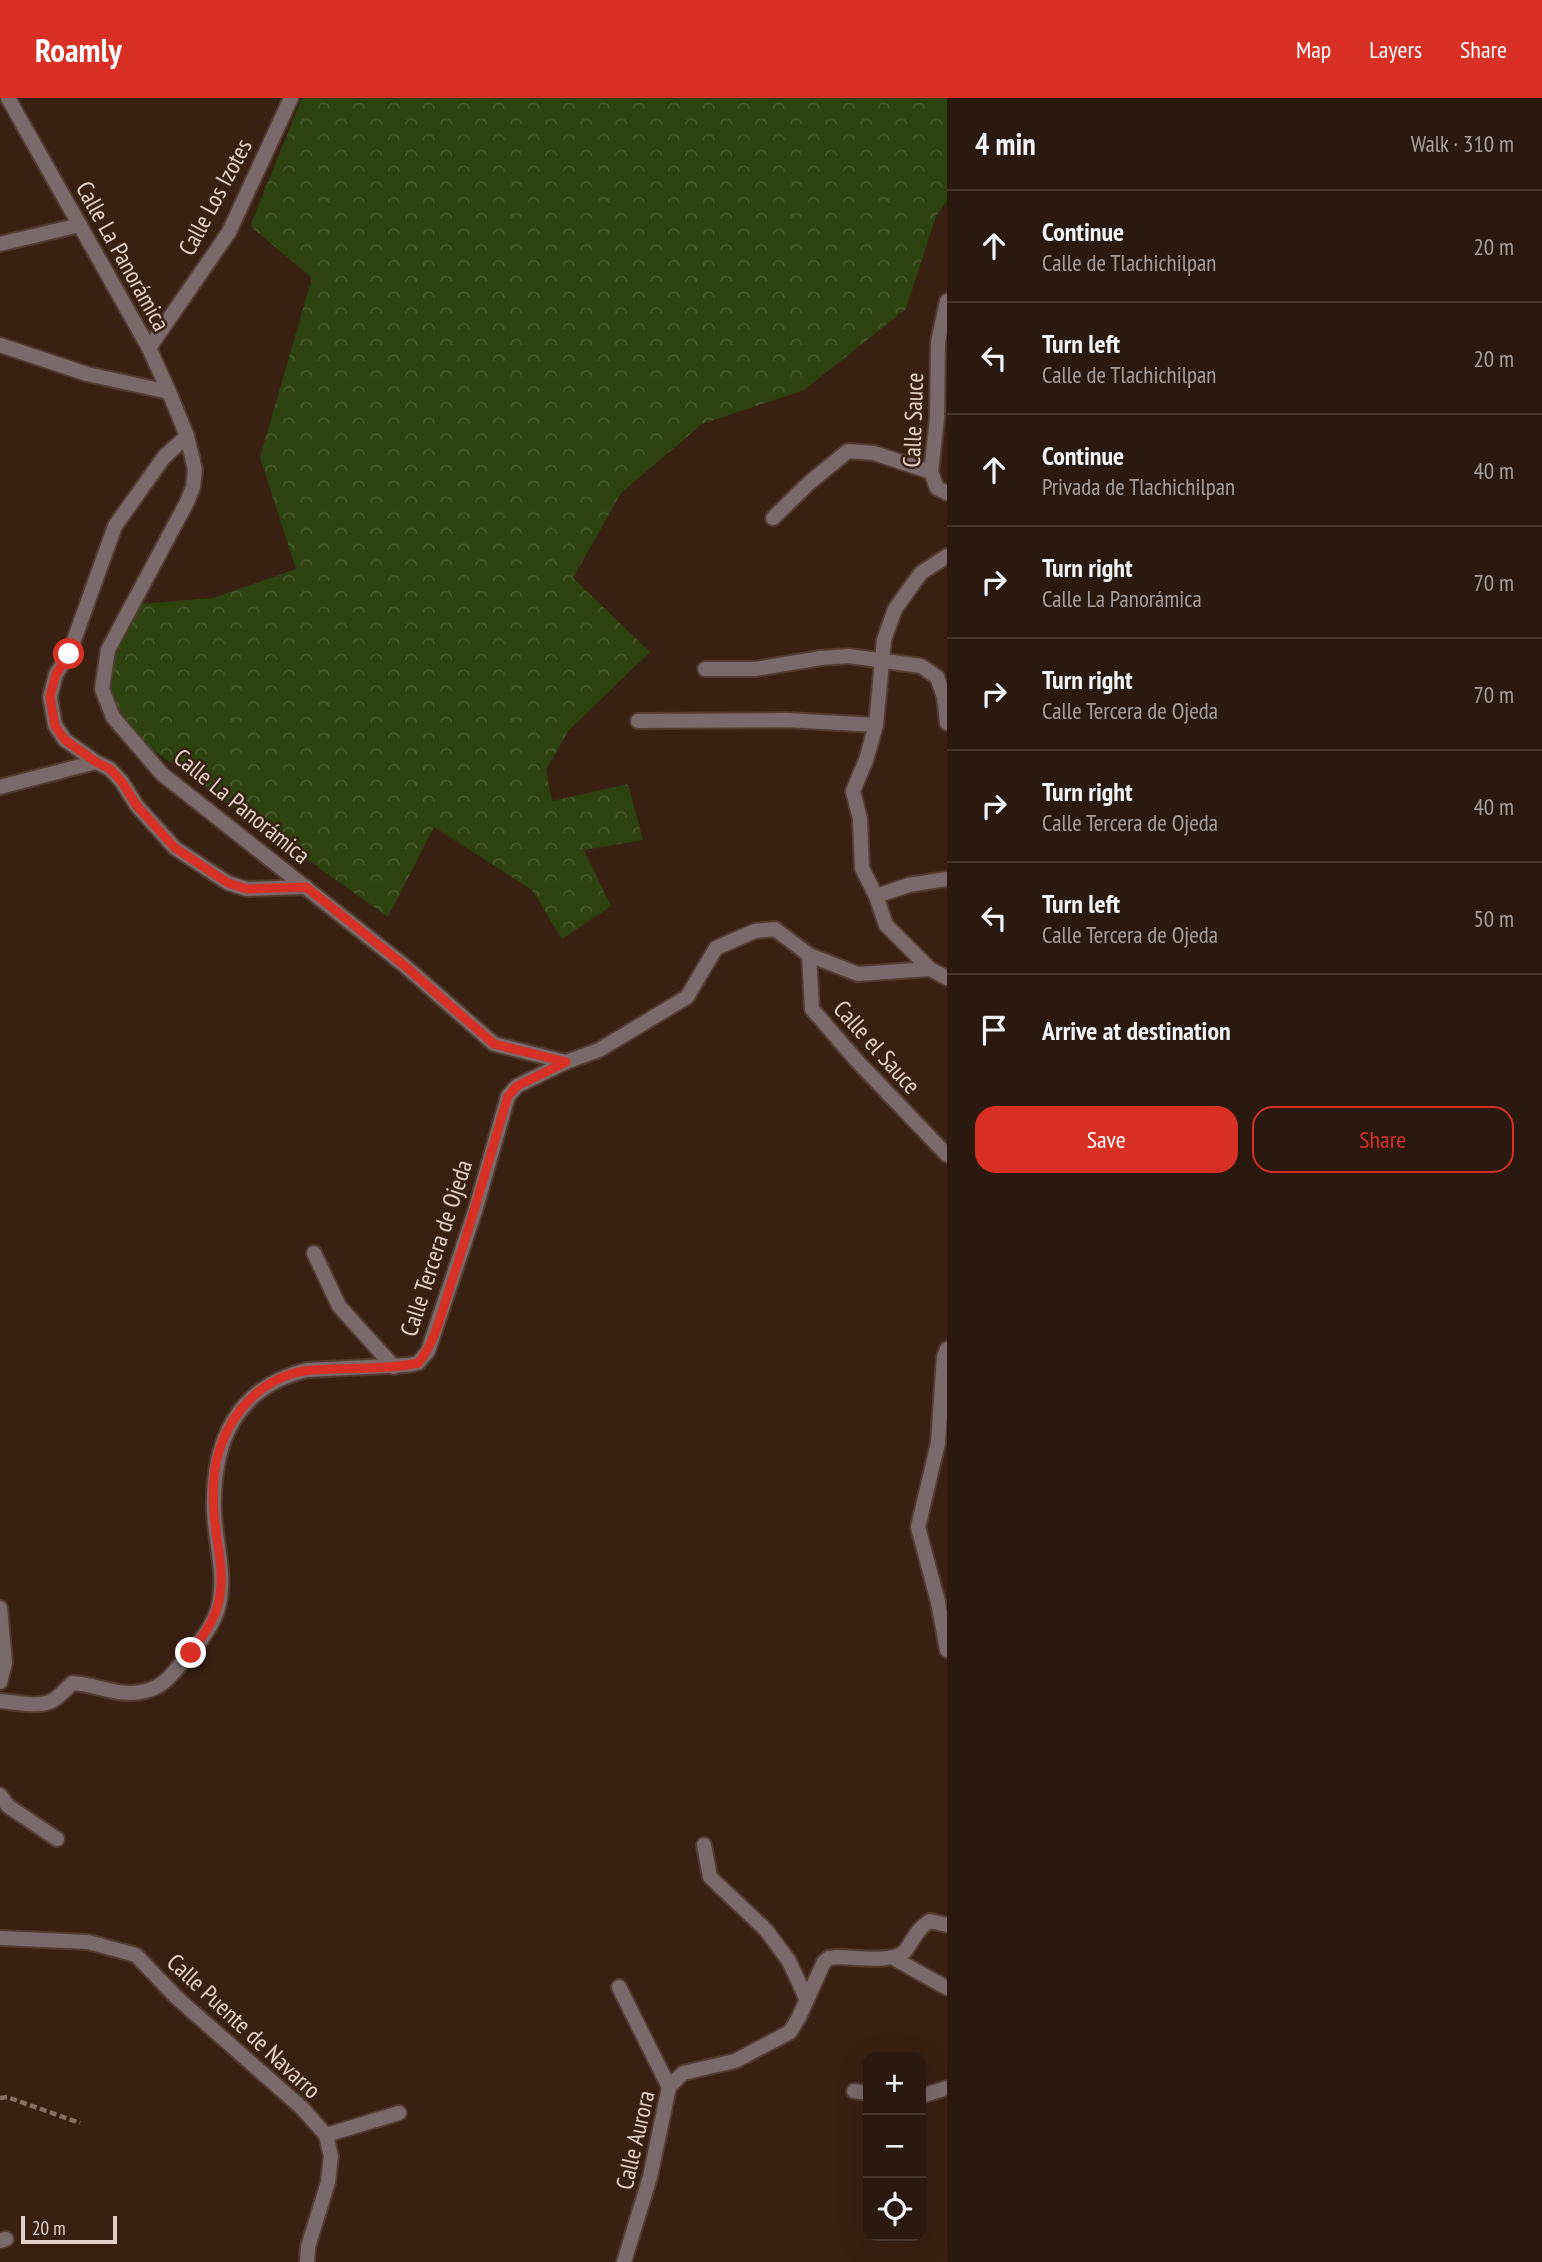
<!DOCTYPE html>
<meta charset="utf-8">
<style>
body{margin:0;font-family:"PT Sans Narrow",sans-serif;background:#36261c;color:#f1f3f6}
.controls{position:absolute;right:21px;bottom:21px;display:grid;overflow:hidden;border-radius:14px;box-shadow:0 7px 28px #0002}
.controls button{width:63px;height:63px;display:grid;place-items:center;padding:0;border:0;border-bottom:2px solid #46382e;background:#2a190e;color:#f1f3f6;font:35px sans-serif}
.scale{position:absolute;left:21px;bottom:18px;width:96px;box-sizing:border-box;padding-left:7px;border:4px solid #e1d1c8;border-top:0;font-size:19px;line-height:24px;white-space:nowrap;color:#e1d1c8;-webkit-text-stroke:5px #382113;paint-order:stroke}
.stop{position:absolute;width:21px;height:21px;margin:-16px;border:5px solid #d93025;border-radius:50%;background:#fff}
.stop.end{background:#d93025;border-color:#fff;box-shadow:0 2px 7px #0008}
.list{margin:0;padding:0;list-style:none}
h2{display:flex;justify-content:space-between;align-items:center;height:91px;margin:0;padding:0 28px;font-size:30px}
h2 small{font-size:23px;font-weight:400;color:#a5a09e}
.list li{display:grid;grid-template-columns:46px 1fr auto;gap:21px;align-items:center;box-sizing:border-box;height:112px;padding:0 28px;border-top:2px solid #46382e}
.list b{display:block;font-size:26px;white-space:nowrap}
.list p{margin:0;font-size:23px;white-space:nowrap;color:#a5a09e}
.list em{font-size:23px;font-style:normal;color:#a5a09e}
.actions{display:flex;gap:14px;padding:21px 28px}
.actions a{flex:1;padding:16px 0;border:2px solid #d93025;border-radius:21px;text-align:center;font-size:24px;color:#d93025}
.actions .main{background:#d93025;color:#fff}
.icon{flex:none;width:38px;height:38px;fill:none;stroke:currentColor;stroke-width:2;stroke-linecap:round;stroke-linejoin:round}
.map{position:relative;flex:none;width:947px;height:2164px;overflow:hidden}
header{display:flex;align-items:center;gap:42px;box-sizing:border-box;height:98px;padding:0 35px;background:#d93025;color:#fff}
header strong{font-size:33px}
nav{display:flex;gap:38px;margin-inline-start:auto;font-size:24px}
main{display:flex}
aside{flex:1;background:#2a190e}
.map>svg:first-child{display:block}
.forest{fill:url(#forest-crowns)}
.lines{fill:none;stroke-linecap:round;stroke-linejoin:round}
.street-casing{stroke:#533d30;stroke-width:18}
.path{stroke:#836f63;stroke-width:4.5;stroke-dasharray:7 3.5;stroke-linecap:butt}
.street{stroke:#7a6a6b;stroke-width:14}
.route{stroke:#d93025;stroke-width:9}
.labels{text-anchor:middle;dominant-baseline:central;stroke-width:5;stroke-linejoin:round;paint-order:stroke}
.street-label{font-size:24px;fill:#e1d1c8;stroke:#382113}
</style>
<header>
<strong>Roamly</strong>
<nav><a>Map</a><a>Layers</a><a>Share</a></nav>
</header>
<main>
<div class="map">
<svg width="947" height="2164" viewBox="0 0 947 2164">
<defs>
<pattern id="forest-crowns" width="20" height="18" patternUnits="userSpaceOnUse" patternTransform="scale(1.75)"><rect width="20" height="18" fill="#2c420f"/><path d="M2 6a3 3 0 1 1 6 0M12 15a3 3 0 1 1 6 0" fill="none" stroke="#4a5c30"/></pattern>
</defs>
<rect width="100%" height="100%" fill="#382113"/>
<path class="forest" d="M 302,0 L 947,0 L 947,103 L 936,118 L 906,211 L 804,292 L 702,326 L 621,395 L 573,480 L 650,554 L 568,633 L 546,672 L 552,703 L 628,686 L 643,742 L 584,752 L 611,808 L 562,841 L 532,792 L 434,729 L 388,819 L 146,647 L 120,618 L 109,587 L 112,558 L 140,506 L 213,500 L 296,471 L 260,359 L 312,180 L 250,128 Z"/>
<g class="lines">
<defs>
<g id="street">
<path d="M 8,0 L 149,250 L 169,294 L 187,338 L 195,372 L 193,389 L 187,404 L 108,552 L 102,591 L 113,619 L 162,676 L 405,868 L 494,946 L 566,964"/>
<path d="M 0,146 L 80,127"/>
<path d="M 947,203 L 938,244 L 937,320 L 931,374 L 937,390 L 947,395"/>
<path d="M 0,247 L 87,276 L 169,294"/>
<path d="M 149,250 L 229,134 L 291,0"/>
<path d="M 187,338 L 164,359 L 115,428 L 69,556 L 56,576 L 50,599 L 55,627 L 65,642 L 96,664 L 110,671 L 122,684 L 137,708 L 175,750 L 228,785 L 247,791 L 306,789"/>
<path d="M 773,420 L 809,385 L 848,353 L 874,355 L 931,374"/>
<path d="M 947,458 L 921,475 L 895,511 L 884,542 L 876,627 L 866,662 L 853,693 L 860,721 L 862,770 L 876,798 L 886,827 L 930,871 L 947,880"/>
<path d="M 705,571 L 755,571 L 821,560 L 849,558 L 921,568 L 937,579 L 944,599 L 947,625"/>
<path d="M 638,623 L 787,622 L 876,627"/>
<path d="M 0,689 L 96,664"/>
<path d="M 876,798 L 909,787 L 947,781"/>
<path d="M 809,857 L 812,911 L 858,964 L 947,1057"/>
<path d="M 314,1155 L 339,1208 L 394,1269"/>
<path d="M 947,1251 L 944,1259 L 938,1345 L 918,1429 L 938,1504 L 947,1552"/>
<path d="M 0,1510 L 5,1565 L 0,1584"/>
<path d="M 0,1603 C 17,1604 41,1611 55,1601 C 61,1597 67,1590 72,1585 C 97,1586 119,1600 145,1593 C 164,1589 173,1575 185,1561 C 198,1547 211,1531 217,1513 C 228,1481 215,1445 214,1413 C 212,1344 236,1289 307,1272 L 408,1267 L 418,1265 L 428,1253 L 475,1113 L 508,998 L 517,988 L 566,964 L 599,952 L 687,899 L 716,850 L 755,833 L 775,831 L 809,857 L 858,876 L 930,871"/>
<path d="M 0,1697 L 8,1708 L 57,1741"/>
<path d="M 704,1747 L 710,1779 L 766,1832 L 789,1863 L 807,1902"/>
<path d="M 0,1840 L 88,1844 L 136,1857 L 176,1899 L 302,2010 L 326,2037 L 331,2058 L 328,2084 L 308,2149 L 307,2164"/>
<path d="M 895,1861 L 947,1890"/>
<path d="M 619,1889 L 669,1989"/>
<path d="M 854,1993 L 868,1995"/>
<path d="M 921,1998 L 947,1990"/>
<path d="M 326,2037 L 399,2015"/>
<path d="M 0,2143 L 6,2141"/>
<path d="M 624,2164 L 650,2079 L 669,1989 L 683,1975 L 735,1963 L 790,1934 L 799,1919 L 824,1864 L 829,1860 L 838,1859 C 855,1859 895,1866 906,1852 C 914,1840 918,1830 930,1823 L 947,1827"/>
</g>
</defs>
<use href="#street" class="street-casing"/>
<path class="path" d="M 0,2000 L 7,1999 L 80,2025"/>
<use href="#street" class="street"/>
</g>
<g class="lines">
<path class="route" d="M 69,556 L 56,576 L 50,599 L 55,628 L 65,642 L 96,664 L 110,671 L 122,684 L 137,708 L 175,750 L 228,785 L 247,791 L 306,789 L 405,868 L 494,946 L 566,964 L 517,988 L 508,998 C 489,1061 472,1123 451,1186 C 442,1212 436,1244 418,1265 C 390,1271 361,1270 333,1271 C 318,1272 305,1271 291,1276 C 253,1288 226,1323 217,1361 C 213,1376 213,1398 214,1414 C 215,1438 223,1464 221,1488 C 220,1515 206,1534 191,1555"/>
</g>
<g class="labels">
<g class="street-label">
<text transform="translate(215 99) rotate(-62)">Calle Los Izotes</text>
<text transform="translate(123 158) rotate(61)">Calle La Panorámica</text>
<text transform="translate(913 322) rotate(-88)">Calle Sauce</text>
<text transform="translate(242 708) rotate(39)">Calle La Panorámica</text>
<text transform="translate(877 949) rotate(48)">Calle el Sauce</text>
<text transform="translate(436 1150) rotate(-72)">Calle Tercera de Ojeda</text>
<text transform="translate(244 1928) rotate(43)">Calle Puente de Navarro</text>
<text transform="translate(635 2042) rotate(-77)">Calle Aurora</text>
</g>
</g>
</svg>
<div class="controls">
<button>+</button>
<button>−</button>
<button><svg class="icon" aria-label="locate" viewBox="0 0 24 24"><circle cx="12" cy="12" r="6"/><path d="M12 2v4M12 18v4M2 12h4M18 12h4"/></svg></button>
</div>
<div class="scale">20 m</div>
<div class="stop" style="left:69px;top:556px"></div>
<div class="stop end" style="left:191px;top:1555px"></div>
</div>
<aside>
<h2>4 min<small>Walk · 310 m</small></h2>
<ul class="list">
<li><svg class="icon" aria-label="ahead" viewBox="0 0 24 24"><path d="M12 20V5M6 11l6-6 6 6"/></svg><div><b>Continue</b><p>Calle de Tlachichilpan</p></div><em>20 m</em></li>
<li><svg class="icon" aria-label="left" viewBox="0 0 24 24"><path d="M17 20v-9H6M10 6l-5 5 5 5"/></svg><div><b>Turn left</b><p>Calle de Tlachichilpan</p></div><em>20 m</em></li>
<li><svg class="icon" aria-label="ahead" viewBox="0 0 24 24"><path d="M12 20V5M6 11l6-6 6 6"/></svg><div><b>Continue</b><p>Privada de Tlachichilpan</p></div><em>40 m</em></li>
<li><svg class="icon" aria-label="right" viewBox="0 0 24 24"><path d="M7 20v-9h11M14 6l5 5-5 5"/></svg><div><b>Turn right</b><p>Calle La Panorámica</p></div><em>70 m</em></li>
<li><svg class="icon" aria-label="right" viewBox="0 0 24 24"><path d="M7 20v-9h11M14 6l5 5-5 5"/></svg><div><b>Turn right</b><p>Calle Tercera de Ojeda</p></div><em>70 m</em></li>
<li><svg class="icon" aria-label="right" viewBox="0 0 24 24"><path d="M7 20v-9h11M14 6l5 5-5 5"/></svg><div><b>Turn right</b><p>Calle Tercera de Ojeda</p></div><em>40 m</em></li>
<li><svg class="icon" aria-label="left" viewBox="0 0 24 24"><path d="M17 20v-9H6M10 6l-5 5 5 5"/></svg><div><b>Turn left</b><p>Calle Tercera de Ojeda</p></div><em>50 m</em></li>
<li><svg class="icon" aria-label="arrive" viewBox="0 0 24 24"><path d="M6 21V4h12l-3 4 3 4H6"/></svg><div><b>Arrive at destination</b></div></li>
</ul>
<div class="actions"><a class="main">Save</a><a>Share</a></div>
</aside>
</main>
